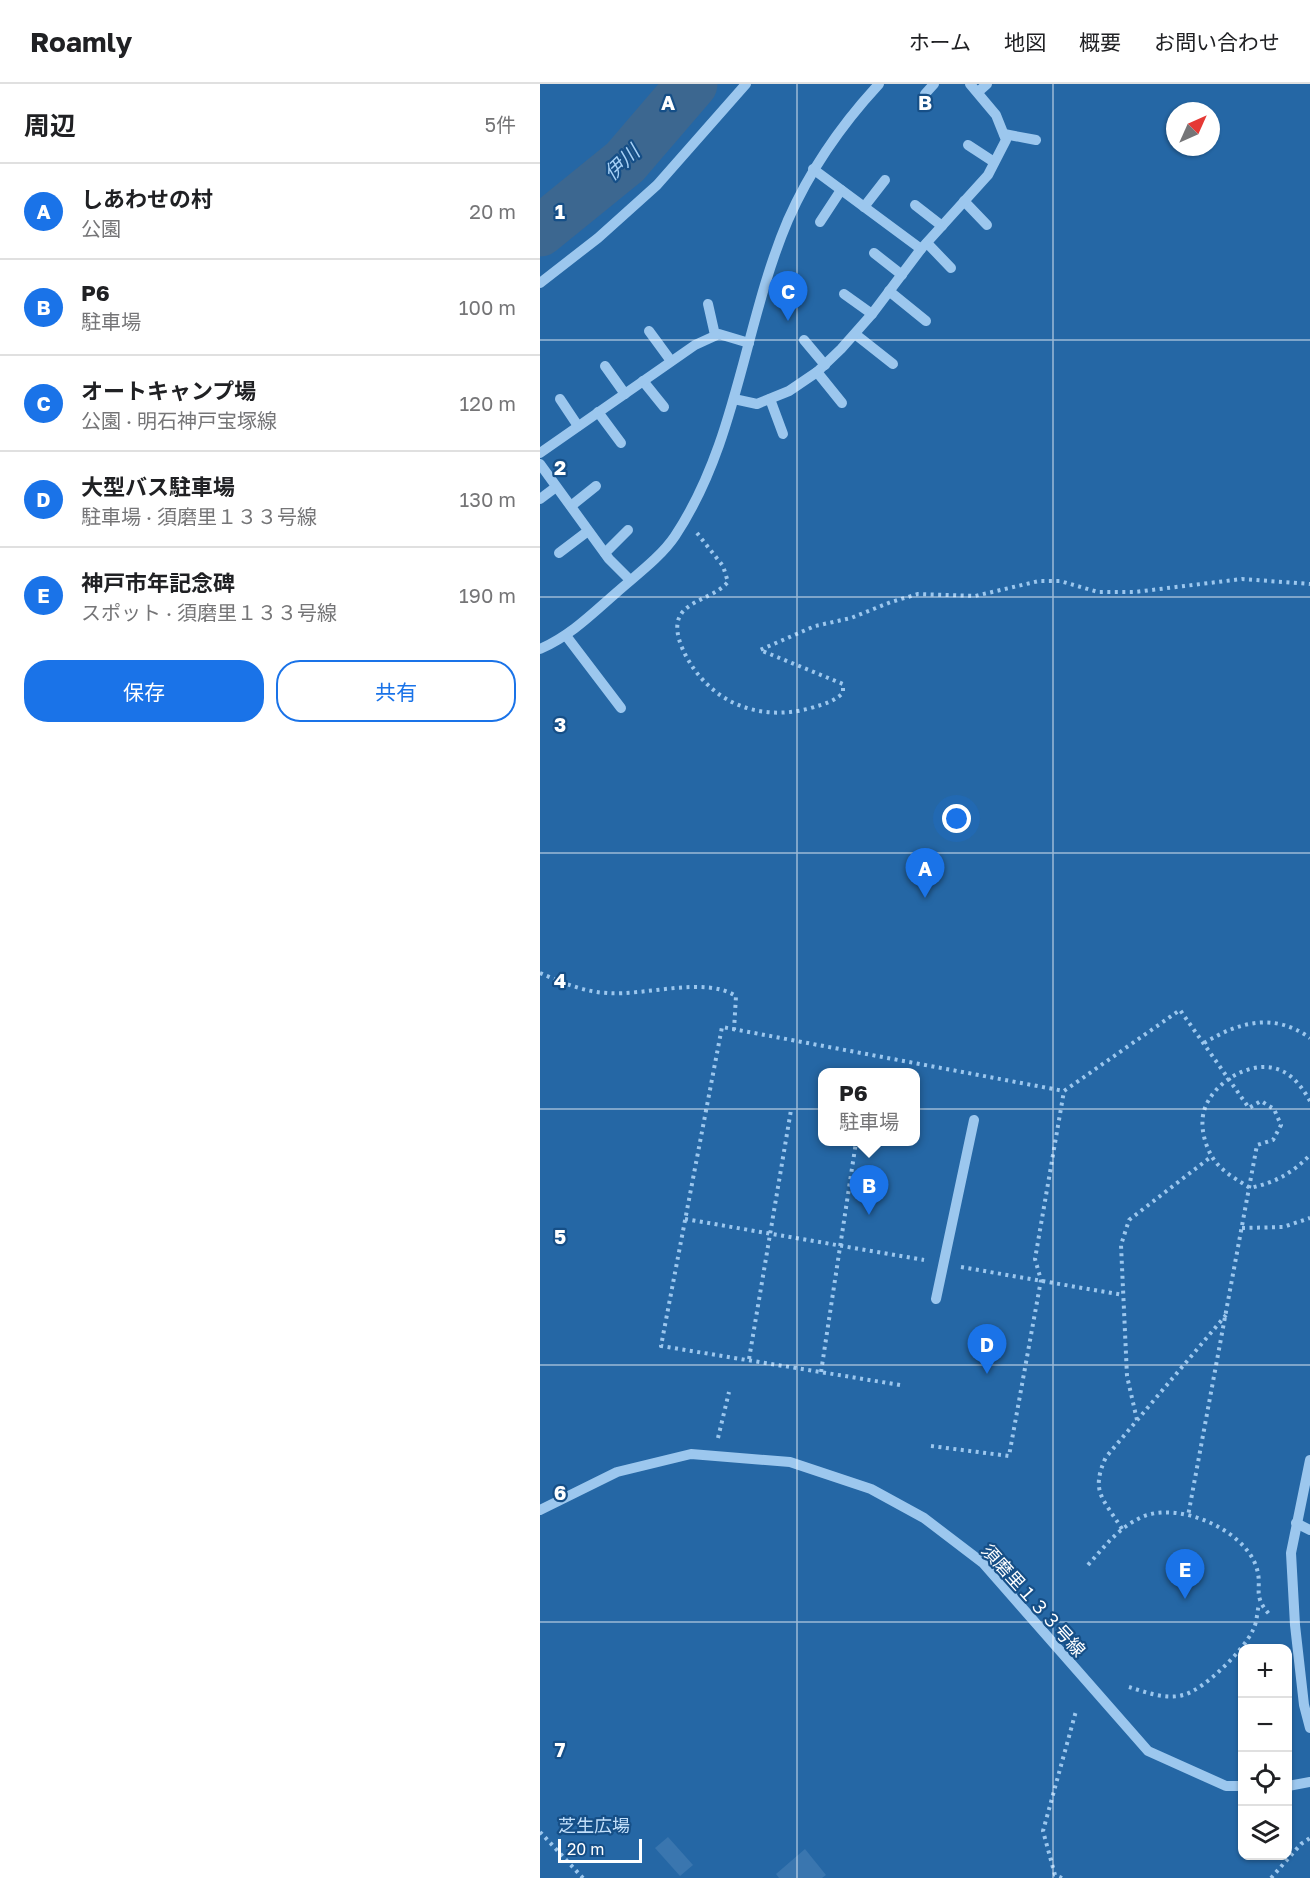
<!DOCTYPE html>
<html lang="ja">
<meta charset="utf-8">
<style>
body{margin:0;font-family:"Golos Text","Noto Sans JP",sans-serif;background:#f6f6f6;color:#202124}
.controls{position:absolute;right:18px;bottom:18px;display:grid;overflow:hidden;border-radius:12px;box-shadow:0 2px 4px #0004}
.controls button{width:54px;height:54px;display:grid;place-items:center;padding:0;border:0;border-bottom:2px solid #e0e0e0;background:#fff;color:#202124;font:30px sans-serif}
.compass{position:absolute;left:626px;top:18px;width:54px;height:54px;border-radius:50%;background:#fff;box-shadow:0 2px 4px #0004;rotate:45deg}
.scale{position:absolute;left:18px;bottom:15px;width:84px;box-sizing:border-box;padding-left:6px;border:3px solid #fff;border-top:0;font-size:16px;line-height:21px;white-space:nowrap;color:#fff;-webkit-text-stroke:4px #164f87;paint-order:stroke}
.you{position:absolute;left:417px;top:735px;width:21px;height:21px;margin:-15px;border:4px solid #fff;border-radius:50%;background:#1a73e8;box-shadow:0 0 0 9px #1a73e833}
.badge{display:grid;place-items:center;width:39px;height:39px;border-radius:50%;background:#1a73e8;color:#fff;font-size:20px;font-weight:700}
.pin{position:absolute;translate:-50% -50px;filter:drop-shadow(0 2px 3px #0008)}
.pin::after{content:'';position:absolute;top:32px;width:21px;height:18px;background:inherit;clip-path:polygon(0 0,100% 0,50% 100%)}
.popup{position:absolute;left:278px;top:984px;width:102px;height:78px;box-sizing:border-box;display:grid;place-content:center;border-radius:12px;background:#fff;filter:drop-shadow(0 2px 4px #0005);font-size:20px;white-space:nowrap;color:#757577}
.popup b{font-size:22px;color:#202124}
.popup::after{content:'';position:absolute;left:50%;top:100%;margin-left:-12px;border:12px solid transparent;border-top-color:#fff}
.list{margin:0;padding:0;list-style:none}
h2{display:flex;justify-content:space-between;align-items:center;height:78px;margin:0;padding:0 24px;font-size:26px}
h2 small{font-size:20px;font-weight:400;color:#757577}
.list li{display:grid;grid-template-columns:39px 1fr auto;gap:18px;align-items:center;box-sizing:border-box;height:96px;padding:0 24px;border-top:2px solid #e0e0e0}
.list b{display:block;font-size:22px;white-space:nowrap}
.list p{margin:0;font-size:20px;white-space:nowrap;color:#757577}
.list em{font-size:20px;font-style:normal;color:#757577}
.actions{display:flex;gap:12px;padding:18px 24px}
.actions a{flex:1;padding:14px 0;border:2px solid #1a73e8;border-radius:24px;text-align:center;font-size:21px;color:#1a73e8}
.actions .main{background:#1a73e8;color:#fff}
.icon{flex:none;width:33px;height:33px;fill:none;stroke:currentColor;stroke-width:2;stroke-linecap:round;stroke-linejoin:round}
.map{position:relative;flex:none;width:770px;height:1794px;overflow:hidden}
header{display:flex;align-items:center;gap:36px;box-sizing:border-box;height:84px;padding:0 30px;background:#fff;border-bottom:2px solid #e0e0e0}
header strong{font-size:28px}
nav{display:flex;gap:33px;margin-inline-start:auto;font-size:21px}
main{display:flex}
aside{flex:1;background:#fff}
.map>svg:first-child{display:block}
.green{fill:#2567a5;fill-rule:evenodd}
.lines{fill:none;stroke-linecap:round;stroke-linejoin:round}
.river{stroke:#3c6790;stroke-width:51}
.building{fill:#3a76af}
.path{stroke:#9cc7ee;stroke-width:4;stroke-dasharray:3 4.5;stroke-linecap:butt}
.minor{stroke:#9cc7ee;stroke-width:10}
.grid{fill:none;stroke:#fff;stroke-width:1.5;stroke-opacity:0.55}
.labels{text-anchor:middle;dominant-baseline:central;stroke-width:4.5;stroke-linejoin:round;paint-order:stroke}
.street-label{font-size:18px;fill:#fff;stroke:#164f87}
.park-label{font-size:18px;fill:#c2dffa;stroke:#164f87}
.water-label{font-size:20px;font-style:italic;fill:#a7d1f6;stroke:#164f87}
.grid-label{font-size:20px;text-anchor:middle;font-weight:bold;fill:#fff;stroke:#164f87;stroke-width:4.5;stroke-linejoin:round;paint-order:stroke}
</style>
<header>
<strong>Roamly</strong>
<nav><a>ホーム</a><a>地図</a><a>概要</a><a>お問い合わせ</a></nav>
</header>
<main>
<aside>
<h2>周辺<small>5件</small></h2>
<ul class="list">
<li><span class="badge">A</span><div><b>しあわせの村</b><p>公園</p></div><em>20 m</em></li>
<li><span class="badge">B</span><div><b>P6</b><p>駐車場</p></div><em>100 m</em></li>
<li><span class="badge">C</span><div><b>オートキャンプ場</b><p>公園 · 明石神戸宝塚線</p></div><em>120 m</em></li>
<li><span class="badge">D</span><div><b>大型バス駐車場</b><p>駐車場 · 須磨里１３３号線</p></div><em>130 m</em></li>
<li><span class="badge">E</span><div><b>神戸市年記念碑</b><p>スポット · 須磨里１３３号線</p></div><em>190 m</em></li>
</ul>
<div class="actions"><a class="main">保存</a><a>共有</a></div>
</aside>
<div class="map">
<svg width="770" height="1794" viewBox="0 0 770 1794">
<rect width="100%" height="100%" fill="#164f87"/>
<path class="green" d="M 0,0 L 770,0 L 770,1794 L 0,1794 ZM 635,27 L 671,27 L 671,63 L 635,63 ZM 282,988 L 376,988 L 376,1058 L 282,1058 ZM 702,1564 L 748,1564 L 748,1772 L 702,1772 Z"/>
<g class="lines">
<path class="river" d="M 0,147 L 85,78 L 152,0"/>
</g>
<g class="building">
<path d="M 128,1753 L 153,1781 L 140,1792 L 115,1764 Z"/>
<path d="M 265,1765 L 286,1791 L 282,1794 L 239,1794 L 236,1790 Z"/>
</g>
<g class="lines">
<g class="path">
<path d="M 157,449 L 183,482 L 188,498 C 175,513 147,517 140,532 C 134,542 139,558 144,568 C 168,617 217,639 271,624 C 284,620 293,618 303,609 L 303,600 L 220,566 L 275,542 L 311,534 L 351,518 L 378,510 L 435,512 L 499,497 L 520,497 L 558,508 L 595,508 L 702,495 L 770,500"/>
<path d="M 0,889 C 21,898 44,908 67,909 C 105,912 165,892 196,912 L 194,946"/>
<path d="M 664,959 C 699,938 734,928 770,954"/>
<path d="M 770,1017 C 764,1006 754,992 742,987 C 714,973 672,998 664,1027 C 660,1041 664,1058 671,1071 C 679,1086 696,1095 710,1104 C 736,1098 751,1090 770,1071"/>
<path d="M 145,1135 L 384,1176"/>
<path d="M 702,1144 L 743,1143 L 770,1134"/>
<path d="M 421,1183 L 583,1211"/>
<path d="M 209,1275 L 251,1026"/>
<path d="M 281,1288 L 316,1058"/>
<path d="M 360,1301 L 121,1262 L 182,943 L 524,1007"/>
<path d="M 597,1336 L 587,1292 L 581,1161 L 589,1136 L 672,1072"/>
<path d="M 178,1354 L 189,1308"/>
<path d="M 391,1362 L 469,1372 L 501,1196 L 495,1175 L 524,1007 L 640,926 L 709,1024 L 721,1017 L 734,1025 L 741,1041 L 733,1056 L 717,1061 L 648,1432"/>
<path d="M 582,1445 C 563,1414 550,1408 566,1373 L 686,1231"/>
<path d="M 548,1481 C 565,1462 578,1444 602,1433 C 638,1417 703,1445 716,1482 C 724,1505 710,1510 731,1532"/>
<path d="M 589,1603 C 605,1608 626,1616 643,1611 C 664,1606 704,1566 713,1546 C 717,1539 717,1528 719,1520"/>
<path d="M 0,1748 L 43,1794"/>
<path d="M 522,1794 L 515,1791 L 503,1747 L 536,1627"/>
<path d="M 731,1794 L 761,1760 L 770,1754"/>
</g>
<g class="minor">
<path d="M 438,8 L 447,0"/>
<path d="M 385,10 L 394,0"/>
<path d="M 464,50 L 496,56"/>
<path d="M 428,61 L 454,78"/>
<path d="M 273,85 L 381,165"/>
<path d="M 424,117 L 447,141"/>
<path d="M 375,121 L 402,142"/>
<path d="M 324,123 L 345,96"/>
<path d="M 280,138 L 301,106"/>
<path d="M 387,159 L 411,184"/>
<path d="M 334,169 L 362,191"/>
<path d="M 0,199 L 58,154 L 117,101 L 206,0"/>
<path d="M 349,207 L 386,237"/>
<path d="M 304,210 L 332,230"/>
<path d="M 168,220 L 175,251"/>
<path d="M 109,247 L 131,277"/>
<path d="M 315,250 L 353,280"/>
<path d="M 264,256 L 285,281"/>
<path d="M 65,282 L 85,310"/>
<path d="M 277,288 L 302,319"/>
<path d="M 103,297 L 124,323"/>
<path d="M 20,315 L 38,342"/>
<path d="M 194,315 L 217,320 L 249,307 L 277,288 L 301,265 L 332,230 L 381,165 L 448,91 L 466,56 L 456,31 L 430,0"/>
<path d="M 230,315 L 243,350"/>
<path d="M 58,328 L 81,359"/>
<path d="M 0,369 L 155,261 L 179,250 L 209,259"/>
<path d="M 0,380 L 69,475 L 90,496"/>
<path d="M 0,415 L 16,403"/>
<path d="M 31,422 L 56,402"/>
<path d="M 19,469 L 48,447"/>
<path d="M 65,469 L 88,446"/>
<path d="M 27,553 L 81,624"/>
<path d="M 0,565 C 30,552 52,530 76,509 C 95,492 121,473 135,452 C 198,357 204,239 248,136 C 270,86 302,40 339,0"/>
<path d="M 396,1215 L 434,1036"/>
<path d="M 770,1376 L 751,1469 L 755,1541 L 764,1621 L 770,1644"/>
<path d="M 0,1426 L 77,1388 L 151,1370 L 250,1378 L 331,1405 L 384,1434 L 443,1479 L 608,1667 L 686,1702 L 702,1702"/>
<path d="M 756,1439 L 770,1446"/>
<path d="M 748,1702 L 770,1698"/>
</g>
</g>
<path class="grid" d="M 257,0 L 257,1794M 513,0 L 513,1794M 0,256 L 770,256M 0,513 L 770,513M 0,769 L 770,769M 0,1025 L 770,1025M 0,1281 L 770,1281M 0,1538 L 770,1538"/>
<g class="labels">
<g class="street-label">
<text transform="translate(494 1516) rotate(48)">須磨里１３３号線</text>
</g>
<g class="park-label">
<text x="54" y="1741">芝生広場</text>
</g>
<g class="water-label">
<text transform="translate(81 78) rotate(-44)">伊川</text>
</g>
</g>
<g class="grid-label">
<text x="128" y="26">A</text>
<text x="385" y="26">B</text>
<text x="20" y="135">1</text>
<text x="20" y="391">2</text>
<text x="20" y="648">3</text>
<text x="20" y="904">4</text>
<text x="20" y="1160">5</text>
<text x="20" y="1416">6</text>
<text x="20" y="1673">7</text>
</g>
</svg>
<div class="controls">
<button>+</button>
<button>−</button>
<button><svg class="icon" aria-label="locate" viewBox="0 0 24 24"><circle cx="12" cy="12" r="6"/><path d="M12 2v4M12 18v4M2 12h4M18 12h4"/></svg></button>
<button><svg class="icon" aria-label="layers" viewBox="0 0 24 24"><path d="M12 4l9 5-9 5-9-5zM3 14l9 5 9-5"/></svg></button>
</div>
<svg class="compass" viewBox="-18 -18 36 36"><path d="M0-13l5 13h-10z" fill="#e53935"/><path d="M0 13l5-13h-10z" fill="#757577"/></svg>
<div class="scale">20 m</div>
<div class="you"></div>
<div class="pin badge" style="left:385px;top:814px">A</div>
<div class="pin badge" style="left:329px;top:1131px">B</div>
<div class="popup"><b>P6</b>駐車場</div>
<div class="pin badge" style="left:248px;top:237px">C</div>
<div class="pin badge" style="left:447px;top:1290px">D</div>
<div class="pin badge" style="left:645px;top:1515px">E</div>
</div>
</main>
